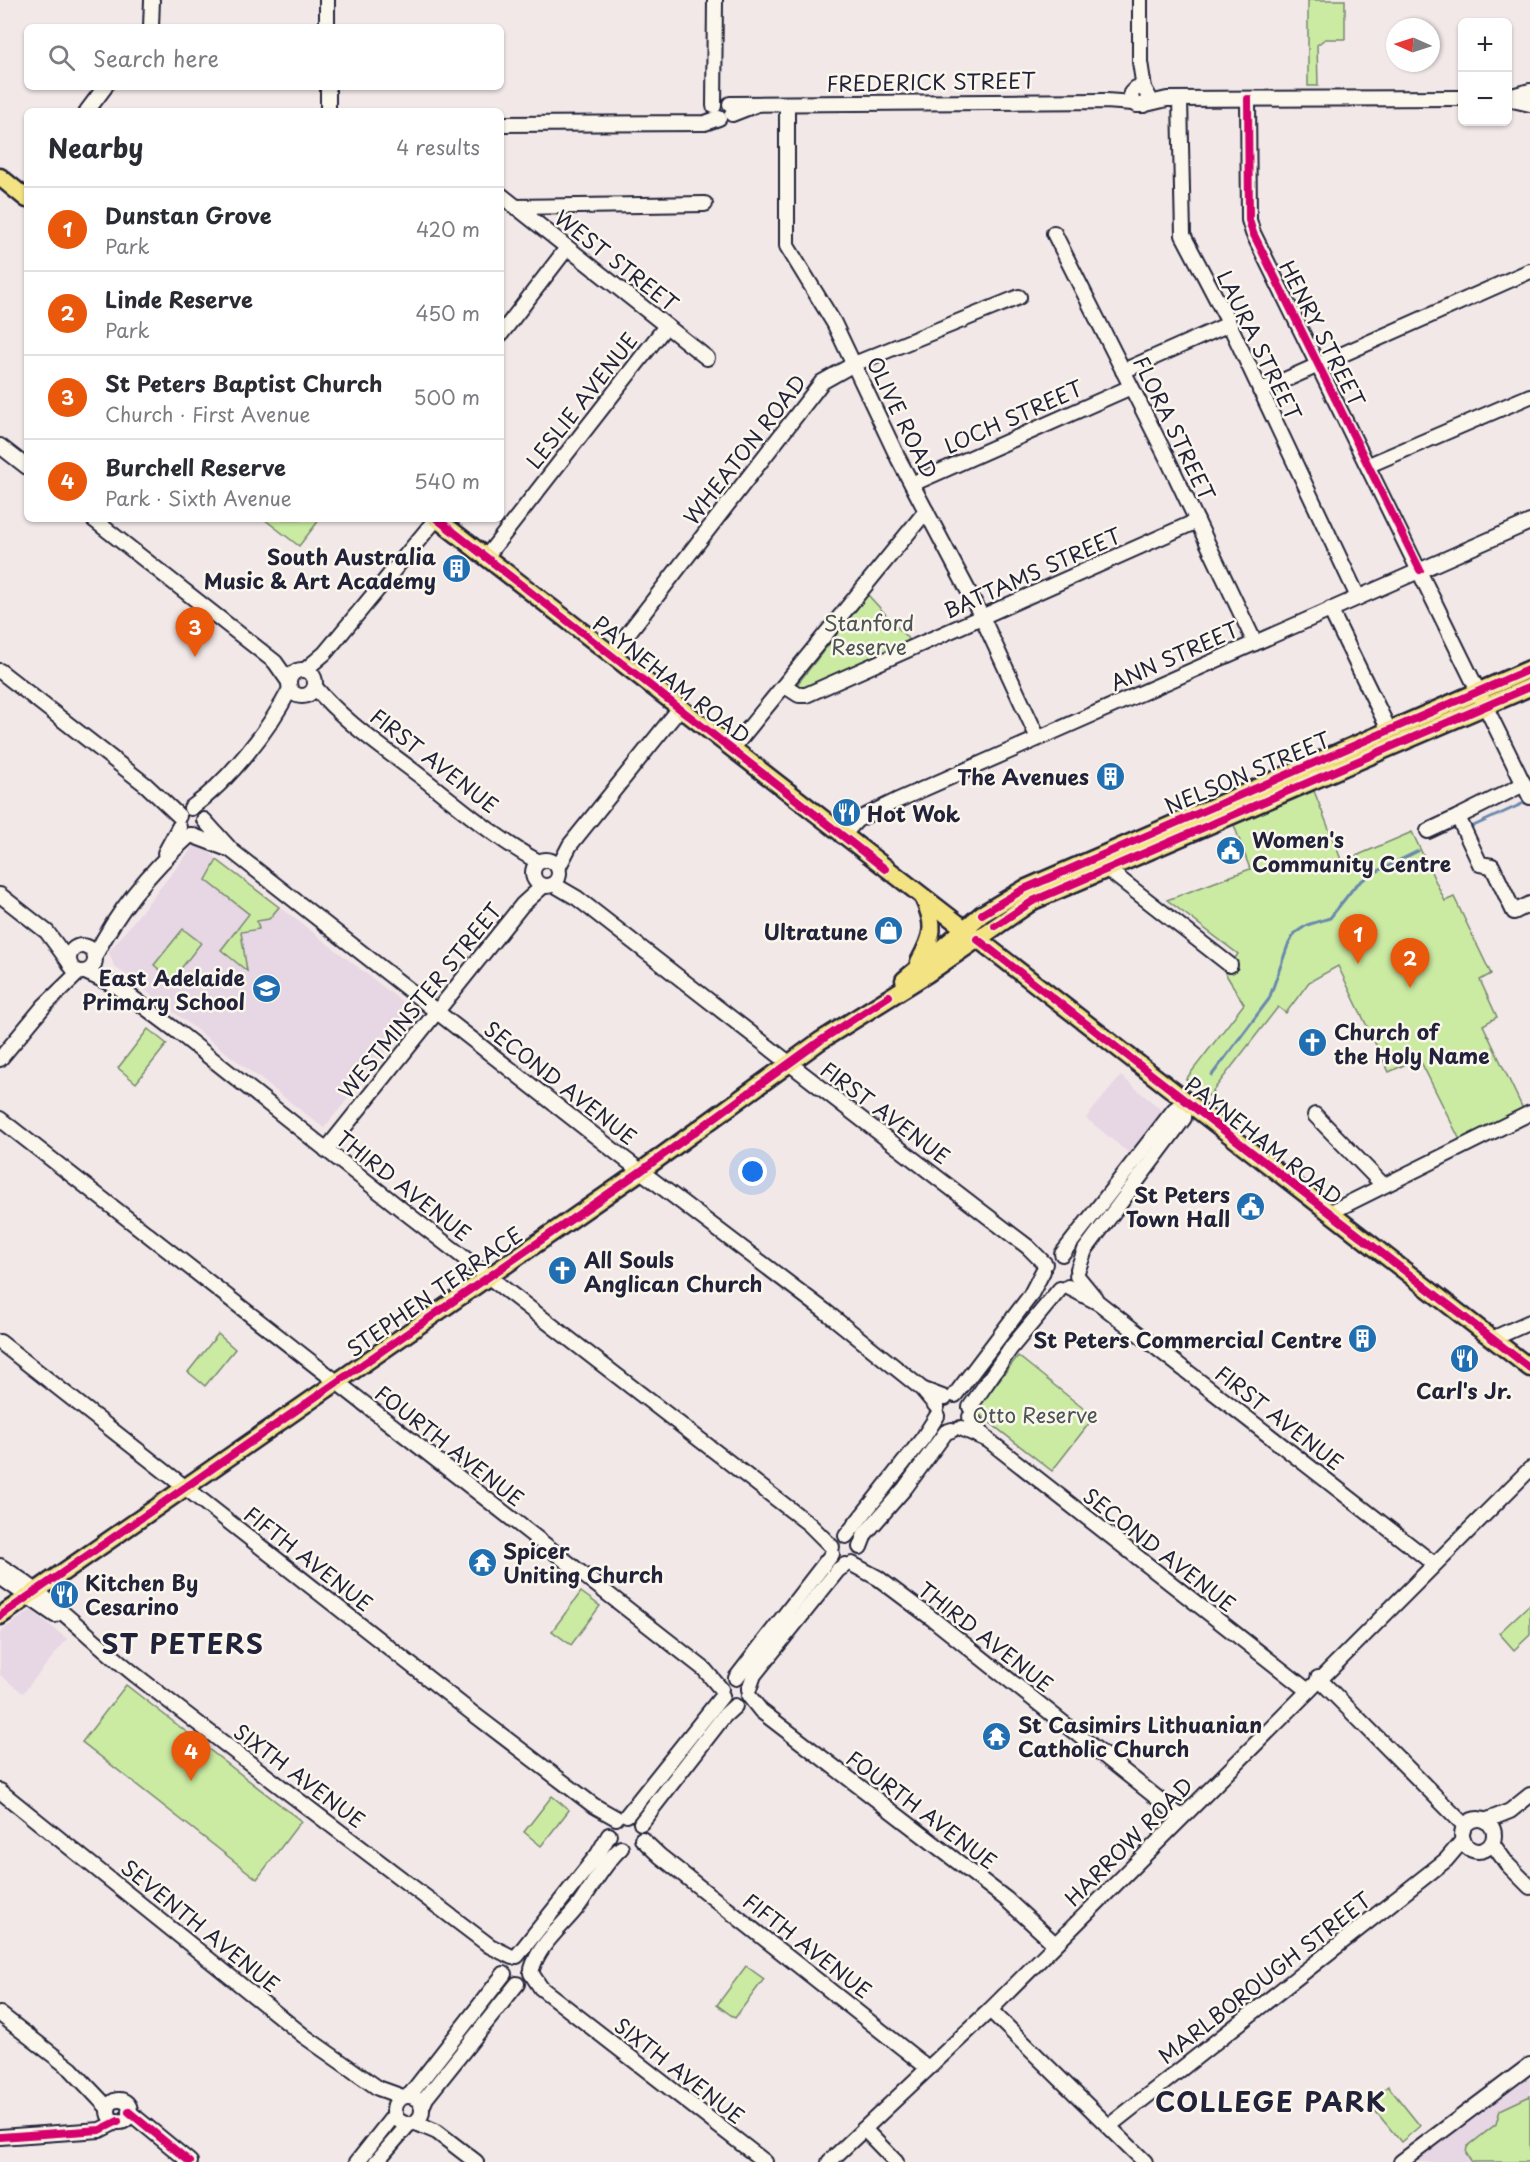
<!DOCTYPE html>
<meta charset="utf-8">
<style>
body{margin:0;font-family:"Playpen Sans",sans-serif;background:#f2f2f3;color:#2b2b33}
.controls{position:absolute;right:18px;top:18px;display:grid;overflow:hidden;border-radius:9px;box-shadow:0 2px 4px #0004}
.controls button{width:54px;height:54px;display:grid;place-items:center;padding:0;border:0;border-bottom:2px solid #e1e1e2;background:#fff;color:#2b2b33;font:30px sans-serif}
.compass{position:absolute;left:1386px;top:18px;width:54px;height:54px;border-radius:50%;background:#fff;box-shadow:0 2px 4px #0004;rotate:273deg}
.you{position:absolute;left:753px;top:1172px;width:21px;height:21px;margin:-15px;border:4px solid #fff;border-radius:50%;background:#1a73e8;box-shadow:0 0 0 9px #1a73e833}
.badge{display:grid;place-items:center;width:39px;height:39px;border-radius:50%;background:#ea580c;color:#fff;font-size:20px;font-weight:700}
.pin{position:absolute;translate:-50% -50px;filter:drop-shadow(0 2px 3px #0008)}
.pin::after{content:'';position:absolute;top:32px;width:21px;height:18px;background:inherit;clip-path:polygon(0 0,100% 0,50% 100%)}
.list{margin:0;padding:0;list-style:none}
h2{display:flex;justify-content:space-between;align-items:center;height:78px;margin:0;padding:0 24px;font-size:26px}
h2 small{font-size:20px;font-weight:400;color:#7c7c81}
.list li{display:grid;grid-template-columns:39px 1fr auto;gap:18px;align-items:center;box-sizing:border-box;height:84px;padding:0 24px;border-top:2px solid #e1e1e2}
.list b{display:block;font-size:22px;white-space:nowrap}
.list p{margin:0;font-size:20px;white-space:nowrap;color:#7c7c81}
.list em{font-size:20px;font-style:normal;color:#7c7c81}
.icon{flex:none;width:33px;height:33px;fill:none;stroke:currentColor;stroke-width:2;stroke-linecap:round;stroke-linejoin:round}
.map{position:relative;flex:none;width:1530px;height:2162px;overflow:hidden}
.search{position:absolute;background:#fff;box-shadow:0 2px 4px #0004;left:24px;top:24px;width:480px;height:66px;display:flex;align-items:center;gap:15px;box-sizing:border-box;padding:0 21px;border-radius:9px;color:#7c7c81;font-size:22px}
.panel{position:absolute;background:#fff;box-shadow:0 2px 4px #0004;left:24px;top:108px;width:480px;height:414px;border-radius:9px}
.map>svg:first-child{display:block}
.built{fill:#e7d6e3}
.green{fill:#cbeba3;stroke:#76866f;stroke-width:1.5}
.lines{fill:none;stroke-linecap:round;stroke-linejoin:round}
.stream{stroke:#6b89ad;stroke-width:3}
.minor-casing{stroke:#22223b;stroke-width:18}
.major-casing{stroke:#22223b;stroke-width:21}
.minor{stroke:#fbf7ec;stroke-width:14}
.major{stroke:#f4e382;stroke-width:16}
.cycleway-casing{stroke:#fbf7ec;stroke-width:11}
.cycleway{stroke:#d6006c;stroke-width:8}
.labels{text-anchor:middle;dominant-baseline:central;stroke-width:5;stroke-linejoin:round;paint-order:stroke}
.street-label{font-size:21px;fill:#22223b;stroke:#fbf7ec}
.poi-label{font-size:21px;font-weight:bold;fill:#22223b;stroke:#fbf7ec;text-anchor:start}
.park-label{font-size:21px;fill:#4c5455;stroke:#fbf7ec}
.district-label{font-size:27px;font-weight:bold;letter-spacing:1.5px;fill:#22223b;stroke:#fbf7ec}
</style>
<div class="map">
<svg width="1530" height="2162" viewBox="0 0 1530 2162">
<rect width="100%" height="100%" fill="#f2e8e8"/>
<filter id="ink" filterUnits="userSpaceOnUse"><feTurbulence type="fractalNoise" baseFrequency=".0167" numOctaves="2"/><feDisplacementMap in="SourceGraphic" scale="12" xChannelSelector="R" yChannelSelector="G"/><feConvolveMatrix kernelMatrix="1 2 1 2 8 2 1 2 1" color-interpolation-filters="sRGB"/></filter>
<g filter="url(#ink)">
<g class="built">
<path d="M 201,846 L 417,1013 L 324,1128 L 114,966 L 109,952 L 193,847 Z"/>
<path d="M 1121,1076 L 1165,1113 L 1131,1155 L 1086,1118 Z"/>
<path d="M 31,1610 L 67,1639 L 23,1693 L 0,1675 L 0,1632 Z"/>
<path d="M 1530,2065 L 1530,2162 L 1401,2162 Z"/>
</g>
<g class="green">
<path d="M 1308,0 L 1345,0 L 1345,39 L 1325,39 L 1317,45 L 1318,86 L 1308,86 Z"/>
<path d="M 264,519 L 320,519 L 299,546 Z"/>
<path d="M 868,595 L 911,642 L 806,691 L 795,687 Z"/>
<path d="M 1314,791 L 1342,862 L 1412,832 L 1445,901 L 1454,897 L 1491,974 L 1480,980 L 1497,1017 L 1483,1025 L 1523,1109 L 1460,1140 L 1419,1058 L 1389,1072 L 1338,966 L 1309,982 L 1286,1013 L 1278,1007 L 1209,1096 L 1186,1079 L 1244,1004 L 1225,973 L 1238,954 L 1167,900 L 1250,869 L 1234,825 Z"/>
<path d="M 217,860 L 279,907 L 269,919 L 257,921 L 259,929 L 241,932 L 247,971 L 221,950 L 249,914 L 206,880 Z"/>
<path d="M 183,929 L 201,943 L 172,980 L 154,965 Z"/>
<path d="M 148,1029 L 167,1044 L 136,1083 L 118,1068 Z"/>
<path d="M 218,1334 L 235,1349 L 205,1386 L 188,1372 Z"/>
<path d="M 1018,1356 L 1094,1417 L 1052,1471 L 975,1411 Z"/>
<path d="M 581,1592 L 600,1606 L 571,1645 L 552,1631 Z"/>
<path d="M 1530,1604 L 1530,1635 L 1514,1650 L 1499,1633 Z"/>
<path d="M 126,1685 L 301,1821 L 257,1879 L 82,1742 Z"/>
<path d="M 552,1796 L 569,1810 L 541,1846 L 524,1832 Z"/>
<path d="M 746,1966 L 764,1979 L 735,2018 L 717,2005 Z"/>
<path d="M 1388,2086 L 1420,2126 L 1401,2142 L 1368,2102 Z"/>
<path d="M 1530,2096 L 1530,2162 L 1472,2162 L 1466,2153 L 1467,2147 L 1496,2124 L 1500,2110 Z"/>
</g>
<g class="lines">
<g class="stream">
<path d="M 1469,828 L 1524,803"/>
<path d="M 1212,1075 L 1269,999 L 1288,945 L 1295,933 L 1307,925 L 1330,918 L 1355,886 L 1368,876 L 1418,851"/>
</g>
<defs>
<g id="minor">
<path d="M 327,0 L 327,27"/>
<path d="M 1140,0 L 1140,62 L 1144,88 L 1149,97 L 1144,105 L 1136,105 L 1132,101 L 1131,93 L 1136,88 L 1144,88"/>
<path d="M 151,27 L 152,0"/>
<path d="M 328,87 L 328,111"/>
<path d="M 1508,97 L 1530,91"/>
<path d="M 1180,99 L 1183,235 L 1226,317 L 1358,597"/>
<path d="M 1248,99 L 1249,220 L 1253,233 L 1530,797"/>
<path d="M 1508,99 L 1530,104"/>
<path d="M 730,104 L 1106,101 L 1133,103"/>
<path d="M 787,104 L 787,246 L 834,323 L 898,458 L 982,617 L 1038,738"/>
<path d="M 1146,104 L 1167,99 L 1462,98"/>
<path d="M 714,106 L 715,0"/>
<path d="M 87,111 L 105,87"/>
<path d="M 732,114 L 755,105"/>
<path d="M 501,124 L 705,123 L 719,118"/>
<path d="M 501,195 L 707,358"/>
<path d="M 515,207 L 705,204"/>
<path d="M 1054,233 L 1168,460 L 1255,643"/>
<path d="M 501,334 L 567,248"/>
<path d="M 1123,371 L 1229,324"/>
<path d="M 1260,391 L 1530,271"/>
<path d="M 0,446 L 27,467"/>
<path d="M 1369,465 L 1530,396"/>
<path d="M 912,484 L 1131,387"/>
<path d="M 93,519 L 275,662 L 289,682"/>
<path d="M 486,557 L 666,326"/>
<path d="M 1330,609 L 1389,730"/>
<path d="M 612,654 L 822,382 L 854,364 L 1019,297"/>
<circle cx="302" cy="683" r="13"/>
<path d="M 305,670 L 325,653 L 436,519"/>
<path d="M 0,671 L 146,785 L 179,816"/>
<path d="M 785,686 L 799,695 L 806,695 L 1197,521"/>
<path d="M 315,687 C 344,722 384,748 420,776 C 459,806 496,839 539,862"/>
<path d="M 732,749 L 926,511"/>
<path d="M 191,808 C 229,781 269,730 290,689"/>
<path d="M 1458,817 L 1524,784"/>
<path d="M 204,820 L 232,851 L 617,1153 L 825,1311 L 922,1389 L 937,1407"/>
<path d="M 1428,831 L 1458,817 L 1480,864 L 1492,866 L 1514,912 L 1530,904"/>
<path d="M 191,835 L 228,849"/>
<path d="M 842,836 L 857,820 L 896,801 L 1530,522"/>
<path d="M 165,853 L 179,827"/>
<circle cx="546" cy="873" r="13"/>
<path d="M 558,868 L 570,845 L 680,708"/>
<path d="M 1107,869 L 1230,965"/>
<path d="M 553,884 L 577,898 C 727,1015 877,1132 1028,1247 L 1045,1264"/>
<path d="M 0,895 L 47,932 L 69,962"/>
<circle cx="82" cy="959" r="13"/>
<path d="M 95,956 C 118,909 151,870 190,835"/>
<path d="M 85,972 L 118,987 L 178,1032 L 410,1216 L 809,1524 L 832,1547"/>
<path d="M 0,1059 L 44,1006 L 79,972"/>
<path d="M 1315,1115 L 1383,1185"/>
<path d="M 0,1119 L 704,1669 L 721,1689"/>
<path d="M 326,1150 L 522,905 L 543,886"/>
<path d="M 1329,1213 L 1530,1113"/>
<path d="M 1062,1254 L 1174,1110 L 1185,1102"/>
<path d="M 1078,1269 L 1085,1250 L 1184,1118 L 1185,1102"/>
<path d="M 1077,1276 L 1095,1298"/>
<path d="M 1068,1287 L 1099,1303 L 1434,1564"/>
<path d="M 1492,1339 L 1530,1322"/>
<path d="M 0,1342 L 471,1712 L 593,1805 L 616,1818"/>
<path d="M 924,1390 L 945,1398"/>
<path d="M 955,1395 L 1030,1296 L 1043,1271"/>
<path d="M 970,1407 L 1010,1349 L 1060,1289"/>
<path d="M 970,1417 L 987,1439"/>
<path d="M 961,1428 L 988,1440 L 1307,1690"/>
<path d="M 846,1536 L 923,1438 L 937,1416"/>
<path d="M 860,1547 L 865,1534 L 905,1488 L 946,1432 L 952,1430"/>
<path d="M 852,1564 L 878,1578 L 934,1620 L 1181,1817"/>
<path d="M 0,1566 C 51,1597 92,1641 138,1677 C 255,1768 373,1857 490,1946 L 512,1957"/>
<path d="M 0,1577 L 55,1615"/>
<path d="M 736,1678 L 832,1554"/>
<path d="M 1318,1678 L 1465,1826"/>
<path d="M 749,1689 L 754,1675 L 838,1570 L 845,1565"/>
<path d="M 749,1696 L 761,1711 L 1006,1899 L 1055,1944"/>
<path d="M 0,1791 L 304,2036 L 378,2088 L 403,2097"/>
<path d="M 627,1815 L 722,1696"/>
<circle cx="1478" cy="1835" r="16"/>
<path d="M 1485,1821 L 1510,1811 L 1530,1795"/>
<path d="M 641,1823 L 724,1716 L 735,1706"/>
<path d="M 642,1839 L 660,1856 L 928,2068"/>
<path d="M 1492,1843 L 1507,1864 L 1530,1887"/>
<path d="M 517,1956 L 598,1854 L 609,1835"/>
<path d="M 532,1969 C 539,1944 563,1926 579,1905 C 592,1887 604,1863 621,1848"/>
<path d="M 531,1973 L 541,1988 L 765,2162"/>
<path d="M 990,2010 L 1145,2162"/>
<path d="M 0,2014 L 71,2069 L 108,2108"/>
<circle cx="408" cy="2110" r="14"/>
<path d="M 409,2096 L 504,1974"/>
<circle cx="119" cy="2111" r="11"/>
<path d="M 422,2107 L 426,2098 L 517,1984"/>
<path d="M 129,2112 L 190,2162"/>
<path d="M 416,2123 L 437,2132 L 476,2162"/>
<path d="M 1109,2126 L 1446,1860 L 1463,1840"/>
<path d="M 864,2129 L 896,2162"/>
<path d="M 0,2137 L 100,2130 L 118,2121"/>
<path d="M 357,2162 L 395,2114"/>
<path d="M 376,2162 L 408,2125"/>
<path d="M 829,2162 L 990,2010 L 1530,1469"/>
<path d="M 1401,2162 L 1530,2065"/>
</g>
<g id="major">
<path d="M 0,177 L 27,199"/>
<path d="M 437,519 L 1530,1368"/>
<path d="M 919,962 C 934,935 936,925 923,897"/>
<path d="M 904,980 L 982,914 L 1024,889 L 1530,669"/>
<path d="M 0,1616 L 641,1171 L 820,1041 L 927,974 L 1033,901 L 1530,687"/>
</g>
</defs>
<use href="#minor" class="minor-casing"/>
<use href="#major" class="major-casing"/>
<use href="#minor" class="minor"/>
<use href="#major" class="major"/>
<defs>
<g id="cycleway">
<path d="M 1248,99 L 1249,220 L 1253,233 L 1420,570"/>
<path d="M 437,519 L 885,869"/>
<path d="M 982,914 L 1024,889 L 1530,669"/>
<path d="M 995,926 L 1033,901 L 1530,687"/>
<path d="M 977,939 L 1530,1368"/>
<path d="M 0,1616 L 641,1171 L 820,1041 L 889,996"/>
<path d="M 129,2112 L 190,2162"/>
<path d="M 0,2137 L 100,2130 L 118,2121"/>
</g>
</defs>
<use href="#cycleway" class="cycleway-casing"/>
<use href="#cycleway" class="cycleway"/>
</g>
</g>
<defs>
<symbol id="building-disc" viewBox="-11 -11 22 22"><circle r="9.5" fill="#1f6fb2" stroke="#fbf7ec"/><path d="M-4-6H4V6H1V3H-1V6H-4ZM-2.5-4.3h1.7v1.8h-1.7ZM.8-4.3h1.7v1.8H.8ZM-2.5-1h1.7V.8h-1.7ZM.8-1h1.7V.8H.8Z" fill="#fff"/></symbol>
<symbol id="restaurant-disc" viewBox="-11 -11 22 22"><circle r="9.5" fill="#1f6fb2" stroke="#fbf7ec"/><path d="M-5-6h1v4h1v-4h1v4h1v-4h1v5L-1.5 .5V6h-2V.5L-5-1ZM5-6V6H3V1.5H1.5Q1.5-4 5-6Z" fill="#fff"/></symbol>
<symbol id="civic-disc" viewBox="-11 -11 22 22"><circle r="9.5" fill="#1f6fb2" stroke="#fbf7ec"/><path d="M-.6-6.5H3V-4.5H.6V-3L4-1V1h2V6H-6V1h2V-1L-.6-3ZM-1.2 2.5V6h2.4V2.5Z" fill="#fff"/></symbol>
<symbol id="shop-disc" viewBox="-11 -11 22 22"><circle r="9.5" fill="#1f6fb2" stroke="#fbf7ec"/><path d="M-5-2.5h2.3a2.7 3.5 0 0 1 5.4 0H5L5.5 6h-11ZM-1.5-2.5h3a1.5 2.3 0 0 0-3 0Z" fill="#fff"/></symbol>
<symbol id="school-disc" viewBox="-11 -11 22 22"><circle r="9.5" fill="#1f6fb2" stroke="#fbf7ec"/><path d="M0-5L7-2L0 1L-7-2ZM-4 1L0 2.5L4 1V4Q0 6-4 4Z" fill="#fff"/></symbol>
<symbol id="church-disc" viewBox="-11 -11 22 22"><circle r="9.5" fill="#1f6fb2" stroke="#fbf7ec"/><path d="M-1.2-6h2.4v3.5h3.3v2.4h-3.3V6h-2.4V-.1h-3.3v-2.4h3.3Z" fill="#fff"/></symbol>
<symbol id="temple-disc" viewBox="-11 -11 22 22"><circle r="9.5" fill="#1f6fb2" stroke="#fbf7ec"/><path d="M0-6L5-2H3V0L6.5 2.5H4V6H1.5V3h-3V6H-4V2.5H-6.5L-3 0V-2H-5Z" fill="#fff"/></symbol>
</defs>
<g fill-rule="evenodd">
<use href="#building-disc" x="440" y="552" width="33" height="33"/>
<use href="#building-disc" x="1094" y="760" width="33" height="33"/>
<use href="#restaurant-disc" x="830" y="796" width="33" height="33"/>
<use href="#civic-disc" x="1214" y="834" width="33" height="33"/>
<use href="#shop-disc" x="872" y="914" width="33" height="33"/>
<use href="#school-disc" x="250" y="972" width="33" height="33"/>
<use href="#church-disc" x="1296" y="1026" width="33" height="33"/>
<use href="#civic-disc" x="1234" y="1190" width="33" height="33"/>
<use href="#church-disc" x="546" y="1254" width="33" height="33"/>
<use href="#building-disc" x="1346" y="1322" width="33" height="33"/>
<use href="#restaurant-disc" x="1448" y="1342" width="33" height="33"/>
<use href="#temple-disc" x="466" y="1546" width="33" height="33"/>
<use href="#restaurant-disc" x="48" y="1578" width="33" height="33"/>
<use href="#temple-disc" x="980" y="1720" width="33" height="33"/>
</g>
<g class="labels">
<g class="street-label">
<text transform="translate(931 81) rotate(-1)">FREDERICK STREET</text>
<text transform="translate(617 260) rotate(38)">WEST STREET</text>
<text transform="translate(1323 333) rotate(63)">HENRY STREET</text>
<text transform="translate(1260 345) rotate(64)">LAURA STREET</text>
<text transform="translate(581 400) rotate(-52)">LESLIE AVENUE</text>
<text transform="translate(1013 416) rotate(-24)">LOCH STREET</text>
<text transform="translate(903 417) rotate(64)">OLIVE ROAD</text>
<text transform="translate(1175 428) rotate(64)">FLORA STREET</text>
<text transform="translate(744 449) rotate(-52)">WHEATON ROAD</text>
<text transform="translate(1032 572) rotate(-24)">BATTAMS STREET</text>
<text transform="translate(1174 655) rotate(-24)">ANN STREET</text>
<text transform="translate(672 679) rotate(38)">PAYNEHAM ROAD</text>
<text transform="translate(435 760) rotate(38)">FIRST AVENUE</text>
<text transform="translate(1247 772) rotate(-23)">NELSON STREET</text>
<text transform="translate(419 1000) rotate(-51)">WESTMINSTER STREET</text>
<text transform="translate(561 1082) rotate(38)">SECOND AVENUE</text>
<text transform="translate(886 1112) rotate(37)">FIRST AVENUE</text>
<text transform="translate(1264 1140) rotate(38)">PAYNEHAM ROAD</text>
<text transform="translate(404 1185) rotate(38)">THIRD AVENUE</text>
<text transform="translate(434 1291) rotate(-35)">STEPHEN TERRACE</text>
<text transform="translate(1280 1417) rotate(38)">FIRST AVENUE</text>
<text transform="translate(450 1445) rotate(38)">FOURTH AVENUE</text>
<text transform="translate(1160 1549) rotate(38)">SECOND AVENUE</text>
<text transform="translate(309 1558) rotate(38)">FIFTH AVENUE</text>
<text transform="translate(986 1636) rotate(38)">THIRD AVENUE</text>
<text transform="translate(300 1775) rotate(37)">SIXTH AVENUE</text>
<text transform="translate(922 1809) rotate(37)">FOURTH AVENUE</text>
<text transform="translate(1128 1841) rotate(-45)">HARROW ROAD</text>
<text transform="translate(201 1925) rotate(39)">SEVENTH AVENUE</text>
<text transform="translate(808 1945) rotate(38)">FIFTH AVENUE</text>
<text transform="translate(1264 1977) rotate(-38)">MARLBOROUGH STREET</text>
<text transform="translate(680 2070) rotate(38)">SIXTH AVENUE</text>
</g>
<g class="poi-label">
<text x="436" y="556" text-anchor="end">South Australia<tspan x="436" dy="24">Music &amp; Art Academy</tspan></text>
<text x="1089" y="776" text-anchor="end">The Avenues</text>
<text x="867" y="813">Hot Wok</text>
<text x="1252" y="839">Women's<tspan x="1252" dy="24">Community Centre</tspan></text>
<text x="868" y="931" text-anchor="end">Ultratune</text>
<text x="245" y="977" text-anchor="end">East Adelaide<tspan x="245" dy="24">Primary School</tspan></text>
<text x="1334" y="1031">Church of<tspan x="1334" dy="24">the Holy Name</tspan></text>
<text x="1230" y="1194" text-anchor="end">St Peters<tspan x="1230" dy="24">Town Hall</tspan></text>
<text x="584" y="1259">All Souls<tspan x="584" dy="24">Anglican Church</tspan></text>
<text x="1342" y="1339" text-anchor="end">St Peters Commercial Centre</text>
<text x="1464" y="1390" text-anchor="middle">Carl's Jr.</text>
<text x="503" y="1550">Spicer<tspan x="503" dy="24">Uniting Church</tspan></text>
<text x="85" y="1582">Kitchen By<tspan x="85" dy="24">Cesarino</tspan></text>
<text x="1018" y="1724">St Casimirs Lithuanian<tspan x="1018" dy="24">Catholic Church</tspan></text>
</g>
<g class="park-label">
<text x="869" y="622">Stanford<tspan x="869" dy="24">Reserve</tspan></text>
<text x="1035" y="1414">Otto Reserve</text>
</g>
<g class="district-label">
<text x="183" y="1642">ST PETERS</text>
<text x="1271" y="2100">COLLEGE PARK</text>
</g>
</g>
</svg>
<div class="controls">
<button>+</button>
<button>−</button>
</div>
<svg class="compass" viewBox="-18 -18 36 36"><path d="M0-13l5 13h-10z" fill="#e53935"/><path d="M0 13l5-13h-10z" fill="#7c7c81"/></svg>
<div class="you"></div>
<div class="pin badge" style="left:1358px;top:964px">1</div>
<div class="pin badge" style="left:1410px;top:988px">2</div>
<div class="pin badge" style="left:195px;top:657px">3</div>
<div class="pin badge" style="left:191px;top:1781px">4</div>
<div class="search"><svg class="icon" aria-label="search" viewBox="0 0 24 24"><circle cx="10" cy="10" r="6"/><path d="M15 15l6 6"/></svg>Search here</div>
<section class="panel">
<h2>Nearby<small>4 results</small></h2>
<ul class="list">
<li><span class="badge">1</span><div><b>Dunstan Grove</b><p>Park</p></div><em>420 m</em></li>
<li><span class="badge">2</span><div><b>Linde Reserve</b><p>Park</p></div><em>450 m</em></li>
<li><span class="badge">3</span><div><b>St Peters Baptist Church</b><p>Church · First Avenue</p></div><em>500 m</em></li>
<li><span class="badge">4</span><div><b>Burchell Reserve</b><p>Park · Sixth Avenue</p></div><em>540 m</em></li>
</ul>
</section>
</div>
